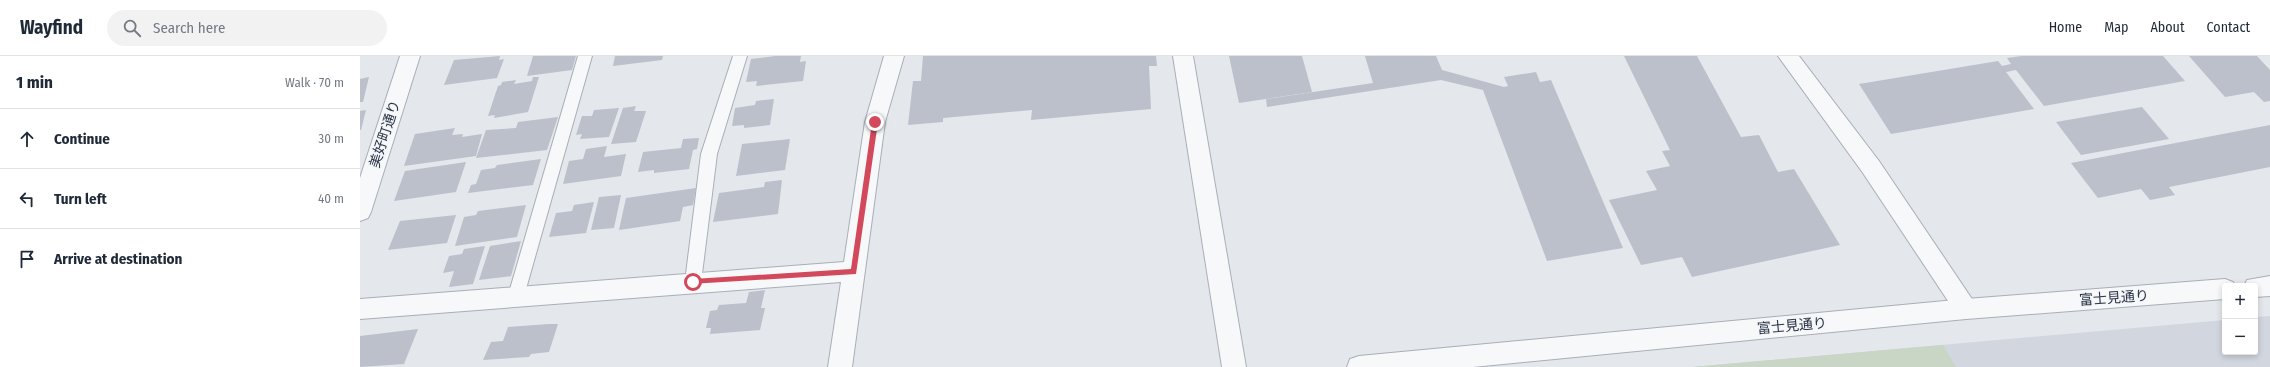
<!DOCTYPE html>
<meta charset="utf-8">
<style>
body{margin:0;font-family:"Fira Sans Condensed","Noto Sans JP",sans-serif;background:#f2f2f3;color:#1f2937}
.controls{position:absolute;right:12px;bottom:12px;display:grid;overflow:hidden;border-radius:4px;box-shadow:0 2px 6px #0003}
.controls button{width:36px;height:36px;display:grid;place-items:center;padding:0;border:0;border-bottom:1px solid #e0e1e3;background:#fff;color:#1f2937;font:20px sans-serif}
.stop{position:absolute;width:12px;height:12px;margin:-9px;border:3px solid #d1495b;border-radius:50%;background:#fff}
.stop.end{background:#d1495b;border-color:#fff;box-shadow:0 1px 4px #0008}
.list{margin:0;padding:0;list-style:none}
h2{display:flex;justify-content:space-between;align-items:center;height:52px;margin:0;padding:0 16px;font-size:17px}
h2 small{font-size:13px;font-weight:400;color:#747a83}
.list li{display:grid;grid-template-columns:26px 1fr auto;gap:12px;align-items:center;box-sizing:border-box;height:60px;padding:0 16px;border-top:1px solid #e0e1e3}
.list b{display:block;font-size:15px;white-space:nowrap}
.list em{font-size:13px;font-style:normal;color:#747a83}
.icon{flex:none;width:22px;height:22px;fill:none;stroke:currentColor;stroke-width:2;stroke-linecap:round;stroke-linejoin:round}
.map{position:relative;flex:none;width:1910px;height:311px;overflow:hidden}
header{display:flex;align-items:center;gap:24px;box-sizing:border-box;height:56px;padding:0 20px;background:#fff;border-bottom:1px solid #e0e1e3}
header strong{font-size:19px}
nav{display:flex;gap:22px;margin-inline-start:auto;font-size:14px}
.search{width:280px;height:36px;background:#f2f2f3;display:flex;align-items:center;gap:10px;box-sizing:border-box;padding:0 14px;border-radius:22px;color:#747a83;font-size:15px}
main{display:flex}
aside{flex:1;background:#fff}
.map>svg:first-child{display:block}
.built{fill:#d2d6de}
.green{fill:#c9d6c5}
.building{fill:#bbc0ca}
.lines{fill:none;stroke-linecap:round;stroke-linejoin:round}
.service-casing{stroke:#a9aeb7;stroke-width:2}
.minor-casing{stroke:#a9aeb7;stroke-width:2}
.tertiary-casing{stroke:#a9aeb7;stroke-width:2}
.service{fill:#f7f8fa;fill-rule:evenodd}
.minor{fill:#f7f8fa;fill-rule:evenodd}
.tertiary{fill:#f7f8fa;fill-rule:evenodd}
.route{fill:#d1495b}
.labels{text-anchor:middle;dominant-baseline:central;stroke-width:3;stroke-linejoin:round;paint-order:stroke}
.street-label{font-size:14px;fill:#2b3445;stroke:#f4f6f9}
</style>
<header>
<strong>Wayfind</strong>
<div class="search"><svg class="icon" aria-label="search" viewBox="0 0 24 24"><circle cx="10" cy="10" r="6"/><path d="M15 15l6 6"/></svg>Search here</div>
<nav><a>Home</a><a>Map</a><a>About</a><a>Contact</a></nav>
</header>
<main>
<aside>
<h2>1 min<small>Walk · 70 m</small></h2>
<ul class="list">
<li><svg class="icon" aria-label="ahead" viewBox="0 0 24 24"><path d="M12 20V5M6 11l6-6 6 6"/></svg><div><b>Continue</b></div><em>30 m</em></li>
<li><svg class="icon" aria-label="left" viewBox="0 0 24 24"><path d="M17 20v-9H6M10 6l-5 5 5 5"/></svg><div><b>Turn left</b></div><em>40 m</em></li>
<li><svg class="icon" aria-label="arrive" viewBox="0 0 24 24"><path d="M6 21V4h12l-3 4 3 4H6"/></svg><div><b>Arrive at destination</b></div></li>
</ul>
</aside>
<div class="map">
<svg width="1910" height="311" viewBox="0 0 1910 311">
<rect width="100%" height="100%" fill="#e4e7ec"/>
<path class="built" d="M 1910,260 L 1910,311 L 1332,311 L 1865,264 L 1865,296 L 1895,296 L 1895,261 Z"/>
<path class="green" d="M 1583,289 L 1596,311 L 1332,311 L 1582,289 Z"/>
<g class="building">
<path d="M 140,0 L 139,4 L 144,3 L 137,22 L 84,29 L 94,4 Z"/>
<path d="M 173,0 L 216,0 L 212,14 L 167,20 Z"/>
<path d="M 255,0 L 303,0 L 302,4 L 253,10 Z"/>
<path d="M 415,0 L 441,0 L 440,6 L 446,5 L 443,25 L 396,30 L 397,25 L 386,26 L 391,3 Z"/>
<path d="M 563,0 L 796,0 L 797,10 L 789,10 L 791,53 L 671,64 L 672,54 L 583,62 L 583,66 L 548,69 L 553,25 L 561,25 Z"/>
<path d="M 869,0 L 942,0 L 952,36 L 879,47 Z"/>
<path d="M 1005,0 L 1076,0 L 1082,14 L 1144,31 L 1148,30 L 1144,21 L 1176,16 L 1180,26 L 1191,24 L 1263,192 L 1187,205 L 1123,34 L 1081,24 L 907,51 L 906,43 L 1013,27 Z"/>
<path d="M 1264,0 L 1337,0 L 1381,81 L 1399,79 L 1418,116 L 1434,113 L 1480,189 L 1332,221 L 1322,201 L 1281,209 L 1249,144 L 1297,134 L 1286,115 L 1310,110 L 1302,95 L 1310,94 Z"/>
<path d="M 1662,0 L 1803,0 L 1825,25 L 1684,50 L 1656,14 L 1646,16 L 1674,53 L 1531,78 L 1499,28 L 1638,5 L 1642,10 L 1651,8 L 1647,2 Z"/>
<path d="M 1829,0 L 1897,0 L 1910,14 L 1910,45 L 1904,46 L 1894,36 L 1865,41 Z"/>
<path d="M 9,21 L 3,46 L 0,46 L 0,23 Z"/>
<path d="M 173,21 L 179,21 L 168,56 L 134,62 L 135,59 L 128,60 L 138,30 L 141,29 L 142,26 L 156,24 L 154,28 L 172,25 Z"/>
<path d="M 414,43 L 410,69 L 384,72 L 384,69 L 372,70 L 375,52 L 395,49 L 396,45 Z"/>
<path d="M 276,50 L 274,55 L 286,55 L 276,86 L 251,88 L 263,52 Z"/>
<path d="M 1782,51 L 1809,83 L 1721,99 L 1696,66 Z"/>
<path d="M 259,52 L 249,81 L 220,83 L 222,78 L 216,79 L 222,60 L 232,60 L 234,54 Z"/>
<path d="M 6,54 L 1,74 L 0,74 L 0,55 Z"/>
<path d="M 198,61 L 187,94 L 116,102 L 126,74 L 156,72 L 158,66 Z"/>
<path d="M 1910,69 L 1910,111 L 1809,131 L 1815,139 L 1790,144 L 1781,133 L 1738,142 L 1711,107 Z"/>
<path d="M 95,72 L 92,79 L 103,78 L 102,81 L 122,78 L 116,100 L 44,110 L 55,78 Z"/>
<path d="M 339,82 L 337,93 L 333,94 L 329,113 L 294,117 L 294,114 L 278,116 L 283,96 L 321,92 L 323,83 Z"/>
<path d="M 430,83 L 425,114 L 376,120 L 382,88 Z"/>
<path d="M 247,90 L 244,101 L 266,98 L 261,120 L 203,128 L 209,105 L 223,103 L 226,93 Z"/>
<path d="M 181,103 L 173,129 L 108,137 L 111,129 L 116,128 L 121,114 L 135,112 L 137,109 Z"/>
<path d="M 106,106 L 96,136 L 34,145 L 45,115 Z"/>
<path d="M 422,124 L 418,158 L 353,166 L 359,137 L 404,131 L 405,126 Z"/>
<path d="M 336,132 L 333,149 L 323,151 L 320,165 L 259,174 L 266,142 Z"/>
<path d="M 261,139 L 254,172 L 231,174 L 239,141 Z"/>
<path d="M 234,146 L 226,177 L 189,181 L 196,157 L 212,155 L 214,149 Z"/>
<path d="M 166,149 L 157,181 L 95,190 L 104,161 L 116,159 L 118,155 Z"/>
<path d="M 96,159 L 87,187 L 28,194 L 40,165 Z"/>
<path d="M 161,185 L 151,220 L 119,224 L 130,190 Z"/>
<path d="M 125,190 L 113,228 L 89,231 L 94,215 L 83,217 L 89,200 L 102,198 L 104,193 Z"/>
<path d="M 405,234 L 401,252 L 405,252 L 400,274 L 350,278 L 351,272 L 346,272 L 350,255 L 357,254 L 359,249 L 386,247 L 389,236 Z"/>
<path d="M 189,268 L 198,268 L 189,296 L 171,298 L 169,301 L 123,304 L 131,286 L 143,285 L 148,271 Z"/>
<path d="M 58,273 L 44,308 L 0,311 L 0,280 Z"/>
</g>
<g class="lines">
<defs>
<g id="service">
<path d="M 218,0 L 232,0 L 164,240 L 162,245 L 156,247 L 150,245 L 148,240 Z"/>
<path d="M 373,0 L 387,0 L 357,98 L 341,226 L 339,231 L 333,233 L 327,231 L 325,226 L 341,98 Z"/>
</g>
<g id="minor">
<path d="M 524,0 L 544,0 L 525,66 L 492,311 L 468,311 L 481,226 L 0,263 L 0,243 L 484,206 L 505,66 Z"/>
<path d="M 813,0 L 833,0 L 886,311 L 862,311 Z"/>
<path d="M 1418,0 L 1439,0 L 1519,105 L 1614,246 L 1618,253 L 1614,260 L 1606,263 L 1598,260 L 1503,117 Z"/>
</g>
<g id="tertiary">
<path d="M 40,0 L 60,0 L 11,156 L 8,162 L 0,165 L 0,122 Z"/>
<path d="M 1910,220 L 1910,240 L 1895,241 L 1895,230 L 1884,230 L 1887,224 Z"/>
<path d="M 1865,223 L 1873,226 L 1875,230 L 1865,230 L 1865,243 L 1606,263 L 1113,311 L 987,311 L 990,303 L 999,300 L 1606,243 Z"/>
</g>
</defs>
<use href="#service" class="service-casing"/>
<use href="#minor" class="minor-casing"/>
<use href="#tertiary" class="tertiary-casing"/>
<use href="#service" class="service"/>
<use href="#minor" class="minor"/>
<use href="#tertiary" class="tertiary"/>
</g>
<path class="route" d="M 515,64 L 518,66 L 496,218 L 330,228 L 330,224 L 333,223 L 491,213 L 512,66 Z"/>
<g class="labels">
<g class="street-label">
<text transform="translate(25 78) rotate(-72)">美好町通り</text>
<text transform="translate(1754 242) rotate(-4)">富士見通り</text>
<text transform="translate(1432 270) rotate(-5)">富士見通り</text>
</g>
</g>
</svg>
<div class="controls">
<button>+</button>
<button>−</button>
</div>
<div class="stop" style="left:333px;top:226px"></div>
<div class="stop end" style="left:515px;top:66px"></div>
</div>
</main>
